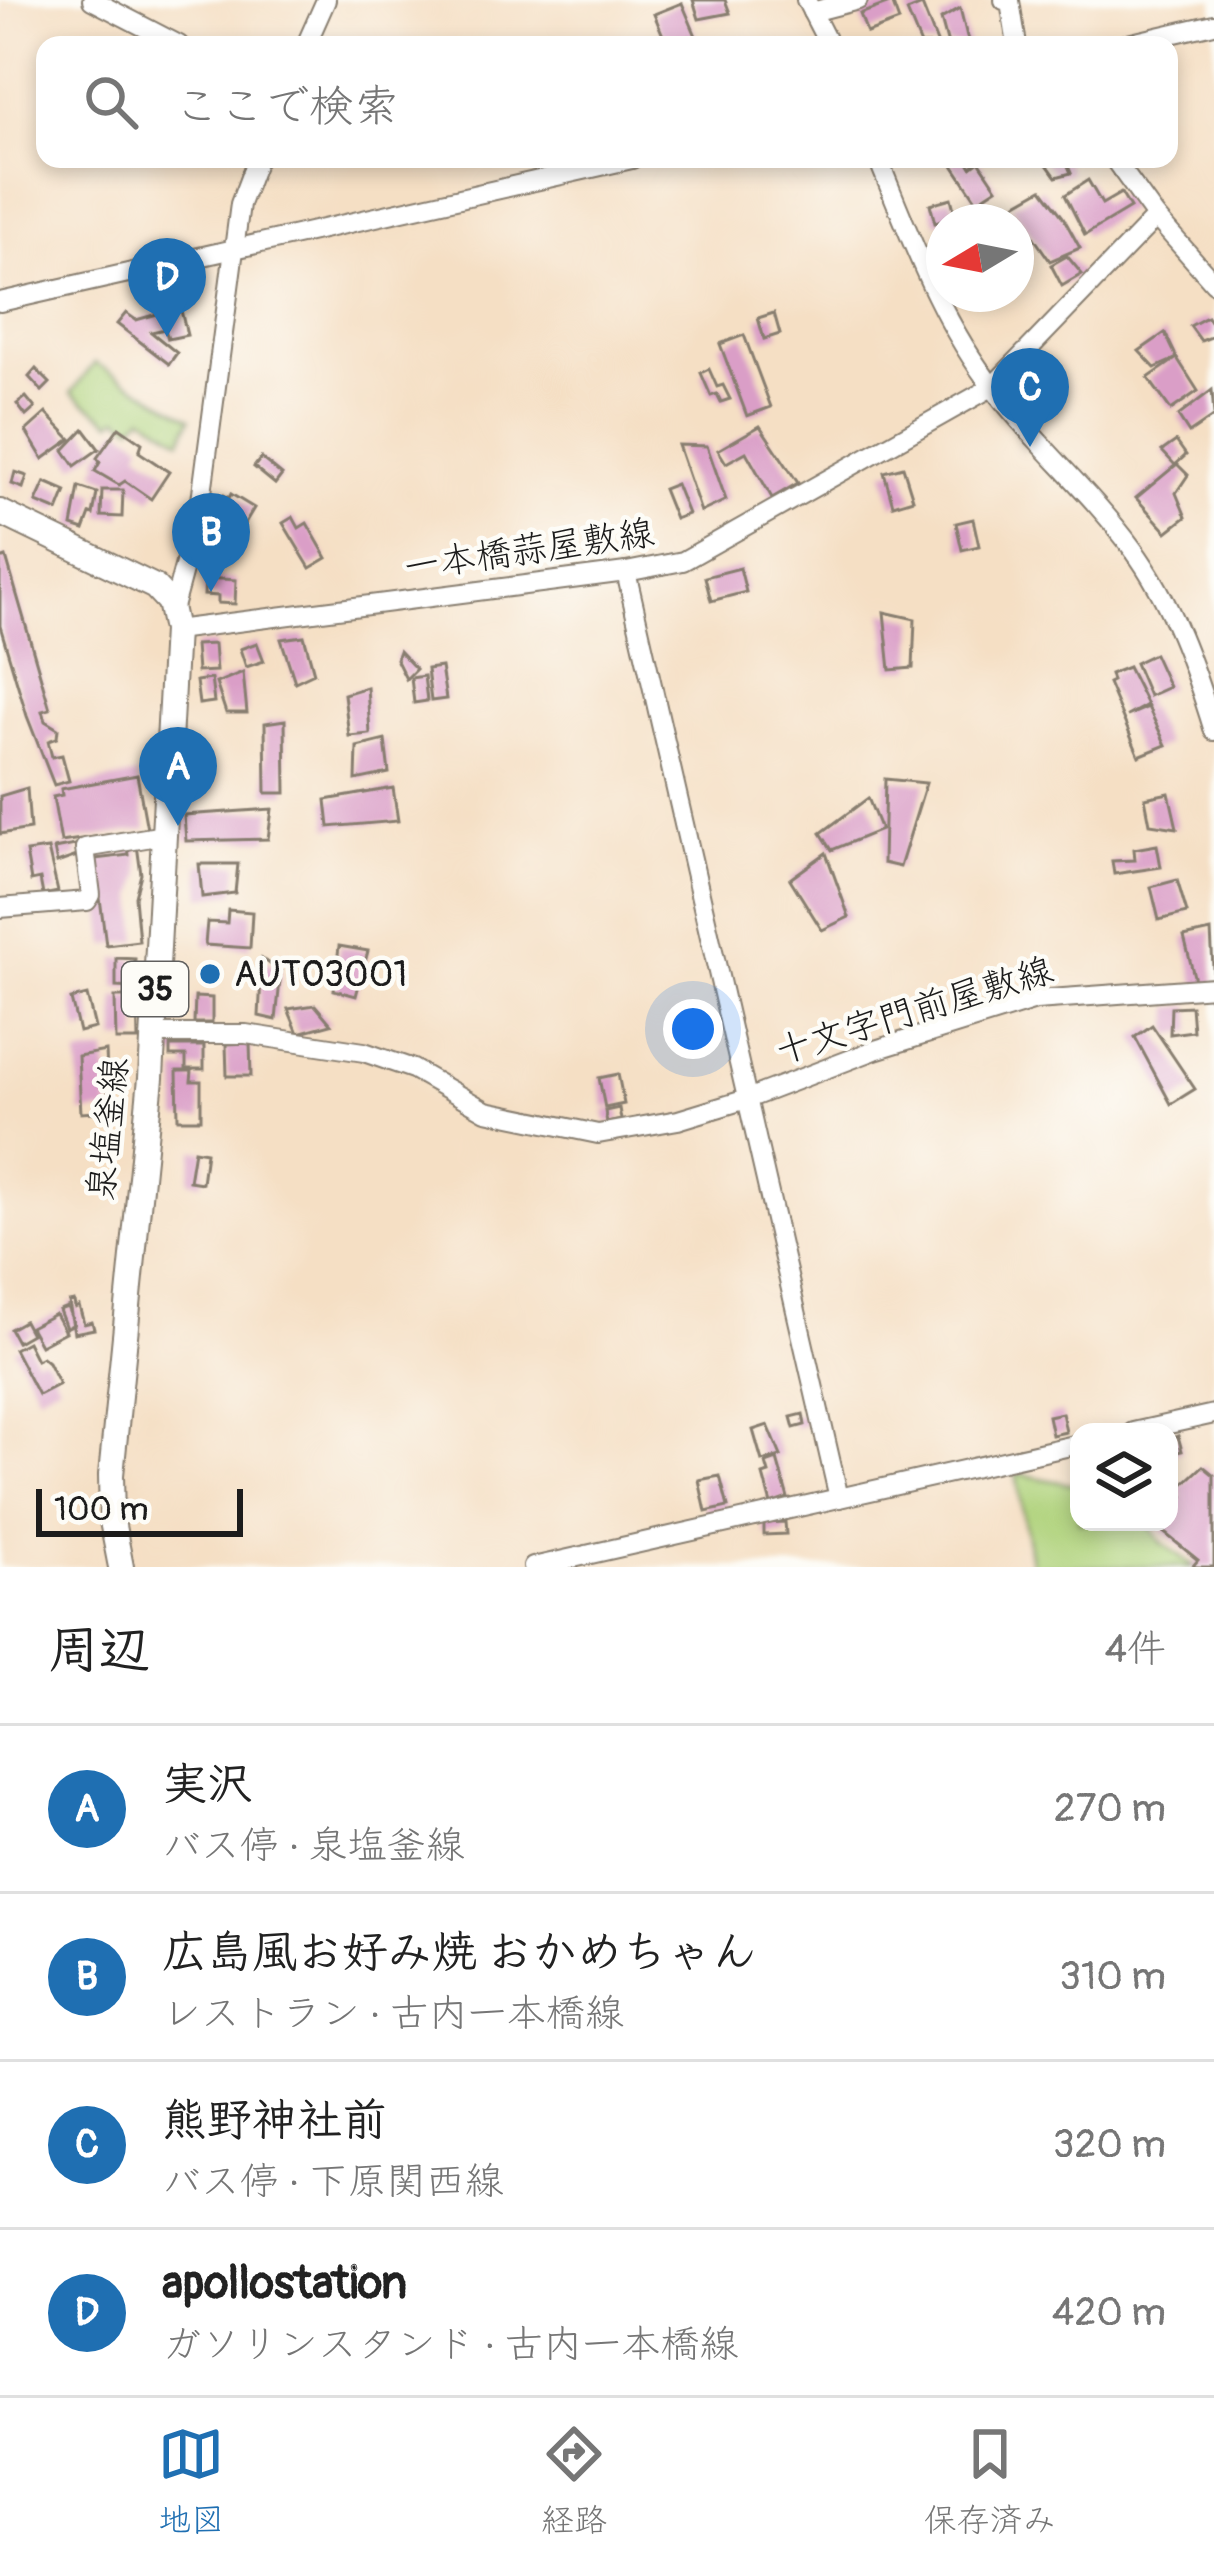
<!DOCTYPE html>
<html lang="ja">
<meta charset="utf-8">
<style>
body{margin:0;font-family:Pangolin,"Klee One",sans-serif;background:#f2f2f2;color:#222}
.controls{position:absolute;right:36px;bottom:36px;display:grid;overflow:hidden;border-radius:24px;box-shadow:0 6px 18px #0003}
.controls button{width:108px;height:108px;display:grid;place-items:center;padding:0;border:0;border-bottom:3px solid #e0e0e0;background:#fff;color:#222;font:60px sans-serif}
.compass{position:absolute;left:926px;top:204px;width:108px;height:108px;border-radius:50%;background:#fff;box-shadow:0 6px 18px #0003;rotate:260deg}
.scale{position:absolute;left:36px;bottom:30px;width:207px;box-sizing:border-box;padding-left:12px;border:6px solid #1c1c1c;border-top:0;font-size:33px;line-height:42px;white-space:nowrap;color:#1c1c1c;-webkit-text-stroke:9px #fdfcf7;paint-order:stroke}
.you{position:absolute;left:693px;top:1029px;width:42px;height:42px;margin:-30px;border:9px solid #fff;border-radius:50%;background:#1a73e8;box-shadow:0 0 0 18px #1a73e833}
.badge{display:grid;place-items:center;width:78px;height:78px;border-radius:50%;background:#1f6fb2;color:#fff;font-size:39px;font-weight:700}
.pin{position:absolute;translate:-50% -99px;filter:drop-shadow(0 3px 6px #0008)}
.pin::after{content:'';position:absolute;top:63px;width:42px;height:36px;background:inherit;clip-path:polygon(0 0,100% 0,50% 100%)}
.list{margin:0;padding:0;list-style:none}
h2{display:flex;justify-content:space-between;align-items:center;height:156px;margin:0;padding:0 48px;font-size:51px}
h2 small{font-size:39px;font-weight:400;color:#767676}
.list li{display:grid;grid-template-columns:78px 1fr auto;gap:36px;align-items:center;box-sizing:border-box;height:168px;padding:0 48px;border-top:3px solid #e0e0e0}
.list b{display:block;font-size:45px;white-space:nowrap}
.list p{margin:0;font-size:39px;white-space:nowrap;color:#767676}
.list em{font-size:39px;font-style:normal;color:#767676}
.icon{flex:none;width:66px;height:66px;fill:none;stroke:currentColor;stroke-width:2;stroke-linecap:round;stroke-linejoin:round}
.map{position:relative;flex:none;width:1214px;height:1567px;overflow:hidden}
.search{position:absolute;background:#fff;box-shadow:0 6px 18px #0003;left:36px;right:36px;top:36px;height:132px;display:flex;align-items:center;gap:30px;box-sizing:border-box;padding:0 42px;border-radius:24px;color:#767676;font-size:45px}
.sheet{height:828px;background:#fff}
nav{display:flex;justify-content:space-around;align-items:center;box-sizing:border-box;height:168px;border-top:3px solid #e0e0e0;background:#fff;font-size:33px;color:#767676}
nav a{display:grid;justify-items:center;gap:6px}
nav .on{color:#1f6fb2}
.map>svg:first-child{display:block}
.green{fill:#afd27a;stroke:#66774b;stroke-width:3}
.building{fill:#da9ec7}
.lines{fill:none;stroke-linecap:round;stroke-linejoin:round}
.minor-casing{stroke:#887e70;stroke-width:22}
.major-casing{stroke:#887e70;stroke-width:28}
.minor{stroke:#fff;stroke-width:18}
.major{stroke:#fff;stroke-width:24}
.poi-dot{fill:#1f6fb2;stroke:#fdfcf7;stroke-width:4.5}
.labels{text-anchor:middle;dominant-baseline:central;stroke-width:9;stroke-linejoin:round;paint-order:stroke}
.shield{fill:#fdfcf7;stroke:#605f5e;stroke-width:3}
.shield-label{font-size:33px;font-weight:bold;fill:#1c1c1c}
.street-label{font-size:36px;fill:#1c1c1c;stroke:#fdfcf7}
.poi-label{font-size:36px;fill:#1c1c1c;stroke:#fdfcf7;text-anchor:start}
</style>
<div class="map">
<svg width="1214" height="1567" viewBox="0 0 1214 1567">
<rect width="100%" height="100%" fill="#fdfcf7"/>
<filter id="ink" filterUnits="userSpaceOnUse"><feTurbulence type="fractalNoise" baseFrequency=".00833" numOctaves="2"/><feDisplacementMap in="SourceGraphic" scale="24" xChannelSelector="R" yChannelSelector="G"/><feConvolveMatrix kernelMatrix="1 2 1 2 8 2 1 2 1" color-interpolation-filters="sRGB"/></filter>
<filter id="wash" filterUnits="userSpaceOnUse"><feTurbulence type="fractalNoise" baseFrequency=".004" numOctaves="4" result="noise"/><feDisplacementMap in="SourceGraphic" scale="48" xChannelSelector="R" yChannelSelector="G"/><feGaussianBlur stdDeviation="2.7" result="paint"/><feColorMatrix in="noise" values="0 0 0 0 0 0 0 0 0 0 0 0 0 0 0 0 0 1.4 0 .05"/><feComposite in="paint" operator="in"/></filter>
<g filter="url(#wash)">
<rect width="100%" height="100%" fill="#f5dfc4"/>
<g class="green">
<path d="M 95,363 L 191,418 L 181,440 L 144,416 L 133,426 L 118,417 L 112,422 L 71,393 Z"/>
<path d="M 1016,1473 L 1079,1486 L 1079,1522 L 1145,1522 L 1162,1543 L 1196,1567 L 1032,1567 Z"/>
</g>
<g id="blocks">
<g class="building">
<path d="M 693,0 L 725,0 L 730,13 L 699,19 Z"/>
<path d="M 892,2 L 899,21 L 867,33 L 860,14 Z"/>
<path d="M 682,3 L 696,36 L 667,45 L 654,14 Z"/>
<path d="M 922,5 L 938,45 L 921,45 L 907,11 Z"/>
<path d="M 960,8 L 969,45 L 948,45 L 941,19 Z"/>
<path d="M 949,159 L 966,159 L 971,167 L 979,161 L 997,188 L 977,201 Z"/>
<path d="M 1043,159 L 1065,159 L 1071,173 L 1056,177 Z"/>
<path d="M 1088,180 L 1102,204 L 1121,193 L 1130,208 L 1085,235 L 1065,195 Z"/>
<path d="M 1042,189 L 1063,217 L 1080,248 L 1050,261 L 1012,206 Z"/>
<path d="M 951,198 L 956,217 L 935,223 L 930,204 Z"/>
<path d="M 1067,256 L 1082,274 L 1062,286 L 1051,265 Z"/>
<path d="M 177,294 L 187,335 L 168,339 L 165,329 L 151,332 L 177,353 L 169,364 L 117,324 L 126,313 L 136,320 L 161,313 L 157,299 Z"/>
<path d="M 774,313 L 780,334 L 764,339 L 758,318 Z"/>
<path d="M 1207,317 L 1214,327 L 1214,336 L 1201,341 L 1190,326 Z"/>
<path d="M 1165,333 L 1177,358 L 1155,368 L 1139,351 Z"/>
<path d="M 744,335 L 771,407 L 747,416 L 720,344 Z"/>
<path d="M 1177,358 L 1198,391 L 1171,410 L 1148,378 Z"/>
<path d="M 36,369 L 50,383 L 42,391 L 29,377 Z"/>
<path d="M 709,369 L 717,387 L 723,385 L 730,399 L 721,402 L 717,394 L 711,396 L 701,373 Z"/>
<path d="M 1212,390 L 1214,416 L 1189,433 L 1178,416 Z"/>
<path d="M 26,397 L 35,408 L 26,416 L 17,404 Z"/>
<path d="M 46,413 L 71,439 L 43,459 L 26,431 Z"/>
<path d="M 760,426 L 798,483 L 772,498 L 746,452 L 726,463 L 718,450 Z"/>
<path d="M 119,427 L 142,443 L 139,452 L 169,472 L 151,499 L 125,481 L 119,485 L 95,471 L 100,462 L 97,458 Z"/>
<path d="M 84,429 L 99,449 L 75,466 L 64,450 Z"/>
<path d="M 1176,441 L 1186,455 L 1175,465 L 1162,451 Z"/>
<path d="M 678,445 L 707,446 L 726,500 L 701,512 Z"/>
<path d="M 261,458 L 282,475 L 275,484 L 254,467 Z"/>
<path d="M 1177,464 L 1188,475 L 1176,493 L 1186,517 L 1167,532 L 1136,498 Z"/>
<path d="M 903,467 L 913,499 L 893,505 L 884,472 Z"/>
<path d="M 15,472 L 27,476 L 23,488 L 12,484 Z"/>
<path d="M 45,482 L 66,491 L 58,511 L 36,502 Z"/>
<path d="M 676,484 L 688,514 L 675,519 L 663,489 Z"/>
<path d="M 79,487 L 97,493 L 93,515 L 90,514 L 84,530 L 72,526 Z"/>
<path d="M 102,490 L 123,490 L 122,517 L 101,516 Z"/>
<path d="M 231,494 L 254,508 L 242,528 L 214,511 L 224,495 L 229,498 Z"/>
<path d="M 293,517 L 299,528 L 307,523 L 327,558 L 310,568 L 283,523 Z"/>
<path d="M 973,519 L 979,546 L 962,550 L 956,523 Z"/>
<path d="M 6,557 L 50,709 L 42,711 L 45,721 L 58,729 L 57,738 L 48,741 L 52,757 L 62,755 L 69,781 L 54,785 L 27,716 L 0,626 L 0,559 Z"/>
<path d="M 740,568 L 746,592 L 711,601 L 705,577 Z"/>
<path d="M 205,578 L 236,580 L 235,604 L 218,603 L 218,596 L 204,595 Z"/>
<path d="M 884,612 L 915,619 L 913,668 L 890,670 Z"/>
<path d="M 304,636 L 314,673 L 295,682 L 281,639 Z"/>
<path d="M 257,643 L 264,661 L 246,667 L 240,649 Z"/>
<path d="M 214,644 L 216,671 L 197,672 L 195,645 Z"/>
<path d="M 399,651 L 416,669 L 406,679 L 396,659 Z"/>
<path d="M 1154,654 L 1169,687 L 1149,696 L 1135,663 Z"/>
<path d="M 441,667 L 446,699 L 431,701 L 427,669 Z"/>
<path d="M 1128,667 L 1147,705 L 1127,716 L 1148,707 L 1166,745 L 1139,756 L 1108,683 L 1112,681 L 1110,674 Z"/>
<path d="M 243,672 L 247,713 L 226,713 L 216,683 Z"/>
<path d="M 424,676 L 427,701 L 414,703 L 411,678 Z"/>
<path d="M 211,679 L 214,702 L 199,704 L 196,681 Z"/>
<path d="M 367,687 L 370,734 L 349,736 L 344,694 Z"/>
<path d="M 285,720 L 286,793 L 266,793 L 265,723 Z"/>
<path d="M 385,740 L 389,773 L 356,780 L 357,747 Z"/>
<path d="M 137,775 L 147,829 L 61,842 L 53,797 L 62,795 L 61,789 Z"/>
<path d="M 885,779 L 926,783 L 900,867 L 883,863 Z"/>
<path d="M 27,788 L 30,829 L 0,834 L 0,796 Z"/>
<path d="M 393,788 L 398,821 L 329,827 L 326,800 Z"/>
<path d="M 1169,793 L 1177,828 L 1150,824 L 1145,798 Z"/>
<path d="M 868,798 L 881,830 L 832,850 L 821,833 Z"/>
<path d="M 272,809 L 268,839 L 186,841 L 184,815 Z"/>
<path d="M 75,845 L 77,856 L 57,863 L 54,849 Z"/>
<path d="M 137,845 L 141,874 L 135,897 L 139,941 L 106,945 L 95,859 L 129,855 L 128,846 Z"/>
<path d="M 1157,845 L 1161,867 L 1114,874 L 1112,861 L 1135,860 L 1134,849 Z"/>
<path d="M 48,849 L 58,892 L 43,895 L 40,879 L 31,881 L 26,852 Z"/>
<path d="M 826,853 L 849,917 L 822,930 L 790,879 Z"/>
<path d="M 199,864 L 238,864 L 235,893 L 202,897 Z"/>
<path d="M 1177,880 L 1187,913 L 1159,920 L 1151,887 Z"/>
<path d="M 228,910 L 252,912 L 250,948 L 205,945 L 207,922 L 227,923 Z"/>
<path d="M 1211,931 L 1214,987 L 1197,988 L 1184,937 Z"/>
<path d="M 339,946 L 368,951 L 356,996 L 334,990 Z"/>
<path d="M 116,958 L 135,959 L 134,988 L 116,987 Z"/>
<path d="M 262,959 L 281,971 L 276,1020 L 259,1016 Z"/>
<path d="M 87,995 L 95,1028 L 79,1032 L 71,999 Z"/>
<path d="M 115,997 L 137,997 L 138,1040 L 116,1040 Z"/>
<path d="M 195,997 L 212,998 L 212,1023 L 194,1023 Z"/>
<path d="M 315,1005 L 331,1024 L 298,1033 L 288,1009 Z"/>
<path d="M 1191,1006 L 1193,1031 L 1170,1034 L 1171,1007 Z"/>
<path d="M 1152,1025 L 1195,1089 L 1171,1104 L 1135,1037 Z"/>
<path d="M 250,1043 L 251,1076 L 227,1076 L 226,1044 Z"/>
<path d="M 170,1046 L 204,1046 L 204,1069 L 186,1069 L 186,1056 L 170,1056 Z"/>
<path d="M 106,1051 L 109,1111 L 81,1113 L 78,1056 Z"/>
<path d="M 177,1071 L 192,1071 L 191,1081 L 201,1081 L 201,1119 L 178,1119 Z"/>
<path d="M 618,1074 L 624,1104 L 605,1108 L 599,1078 Z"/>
<path d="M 619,1108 L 621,1120 L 607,1123 L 605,1111 Z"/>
<path d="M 194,1150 L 206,1152 L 202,1183 L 189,1181 Z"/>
<path d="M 74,1301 L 75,1308 L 79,1306 L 84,1324 L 92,1322 L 94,1329 L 74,1333 L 69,1302 Z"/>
<path d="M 67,1307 L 74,1324 L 66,1328 L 59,1310 Z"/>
<path d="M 55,1314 L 65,1332 L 40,1345 L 30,1327 Z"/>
<path d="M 24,1321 L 31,1334 L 17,1342 L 10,1329 Z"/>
<path d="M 27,1342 L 36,1360 L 42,1357 L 48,1362 L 59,1384 L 38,1395 L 14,1349 Z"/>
<path d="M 1062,1413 L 1066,1432 L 1052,1435 L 1048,1416 Z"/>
<path d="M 803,1414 L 805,1425 L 794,1428 L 791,1417 Z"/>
<path d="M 768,1425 L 781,1456 L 762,1461 L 753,1430 Z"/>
<path d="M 1178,1436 L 1182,1451 L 1169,1454 L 1169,1439 Z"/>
<path d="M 777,1459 L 788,1498 L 771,1504 L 763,1475 L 769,1473 L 766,1463 Z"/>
<path d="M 1203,1466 L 1214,1475 L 1214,1567 L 1192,1567 L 1198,1560 L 1151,1522 L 1169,1522 L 1169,1498 L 1174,1503 L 1183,1496 L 1178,1489 Z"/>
<path d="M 720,1476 L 728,1507 L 706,1512 L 699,1480 Z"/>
<path d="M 785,1522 L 786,1534 L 764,1535 L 764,1523 Z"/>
</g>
</g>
</g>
<g filter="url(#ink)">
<use href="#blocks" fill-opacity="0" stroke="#887e70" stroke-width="3"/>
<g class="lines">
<defs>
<g id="minor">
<path d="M 92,0 L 179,45"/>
<path d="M 806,0 L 829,45"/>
<path d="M 1004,0 L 1010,1 L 1017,45"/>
<path d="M 812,12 L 858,0"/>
<path d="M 306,45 L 326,0"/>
<path d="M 1123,45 L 1214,24"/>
<path d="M 878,159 C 911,238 940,320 993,388 C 1035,444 1090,491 1132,548 C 1172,602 1194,666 1214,731"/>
<path d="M 1156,217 L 1214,283"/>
<path d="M 0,302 L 632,159"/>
<path d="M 626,572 L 839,1498"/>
<path d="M 172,611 L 200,508 L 240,204 L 257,159"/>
<path d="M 175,630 L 626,572 L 683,561 L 992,387 L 1156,217 L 1114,159"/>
<path d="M 0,908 L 87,901 L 91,895 L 85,848 L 164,835"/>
<path d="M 153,1034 L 246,1034 L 364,1052 L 413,1069 L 486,1111 L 598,1134 L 678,1120 L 747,1099 L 875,1050 L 1036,1000 L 1214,987"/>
<path d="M 1133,1432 L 1214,1414"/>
<path d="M 533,1567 L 1079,1444"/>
</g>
<path id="major" d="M 0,512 L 155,587 L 169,602 L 175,630 L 151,1078 L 111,1475 L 112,1521 L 121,1567"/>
</defs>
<use href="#minor" class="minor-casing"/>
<use href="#major" class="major-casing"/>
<use href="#minor" class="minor"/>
<use href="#major" class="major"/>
</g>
</g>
<circle class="poi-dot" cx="210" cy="974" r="12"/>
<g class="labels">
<rect class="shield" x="122" y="962" width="66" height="54" rx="9"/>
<g class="shield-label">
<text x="155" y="989">35</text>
</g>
<g class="street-label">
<text transform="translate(529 550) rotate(-8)">一本橋蒜屋敷線</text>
<text transform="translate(914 1011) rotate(-17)">十文字門前屋敷線</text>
<text transform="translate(108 1129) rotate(-84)">泉塩釜線</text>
</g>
<g class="poi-label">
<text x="234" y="974">AUTO3001</text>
</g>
</g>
</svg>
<div class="controls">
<button><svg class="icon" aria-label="layers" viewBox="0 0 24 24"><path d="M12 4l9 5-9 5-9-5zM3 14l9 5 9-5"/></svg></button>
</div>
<svg class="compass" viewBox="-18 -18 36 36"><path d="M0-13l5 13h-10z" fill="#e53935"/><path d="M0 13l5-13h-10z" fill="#767676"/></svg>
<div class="scale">100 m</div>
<div class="you"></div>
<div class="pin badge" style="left:178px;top:826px">A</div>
<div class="pin badge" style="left:211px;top:592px">B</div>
<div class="pin badge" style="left:1030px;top:447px">C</div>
<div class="pin badge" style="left:167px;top:337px">D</div>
<div class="search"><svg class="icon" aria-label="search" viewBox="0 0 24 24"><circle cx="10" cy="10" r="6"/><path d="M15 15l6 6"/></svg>ここで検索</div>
</div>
<section class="sheet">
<h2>周辺<small>4件</small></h2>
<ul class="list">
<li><span class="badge">A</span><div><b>実沢</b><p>バス停 · 泉塩釜線</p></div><em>270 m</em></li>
<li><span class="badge">B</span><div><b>広島風お好み焼 おかめちゃん</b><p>レストラン · 古内一本橋線</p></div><em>310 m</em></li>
<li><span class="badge">C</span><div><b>熊野神社前</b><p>バス停 · 下原関西線</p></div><em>320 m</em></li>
<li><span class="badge">D</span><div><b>apollostation</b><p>ガソリンスタンド · 古内一本橋線</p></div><em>420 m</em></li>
</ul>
</section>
<nav>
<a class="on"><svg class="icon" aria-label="map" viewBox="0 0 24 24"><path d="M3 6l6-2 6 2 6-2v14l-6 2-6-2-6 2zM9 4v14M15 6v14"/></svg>地図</a>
<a><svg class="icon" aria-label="directions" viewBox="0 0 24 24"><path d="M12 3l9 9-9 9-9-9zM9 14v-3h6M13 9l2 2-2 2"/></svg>経路</a>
<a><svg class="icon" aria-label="saved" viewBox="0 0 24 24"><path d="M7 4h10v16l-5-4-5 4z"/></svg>保存済み</a>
</nav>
